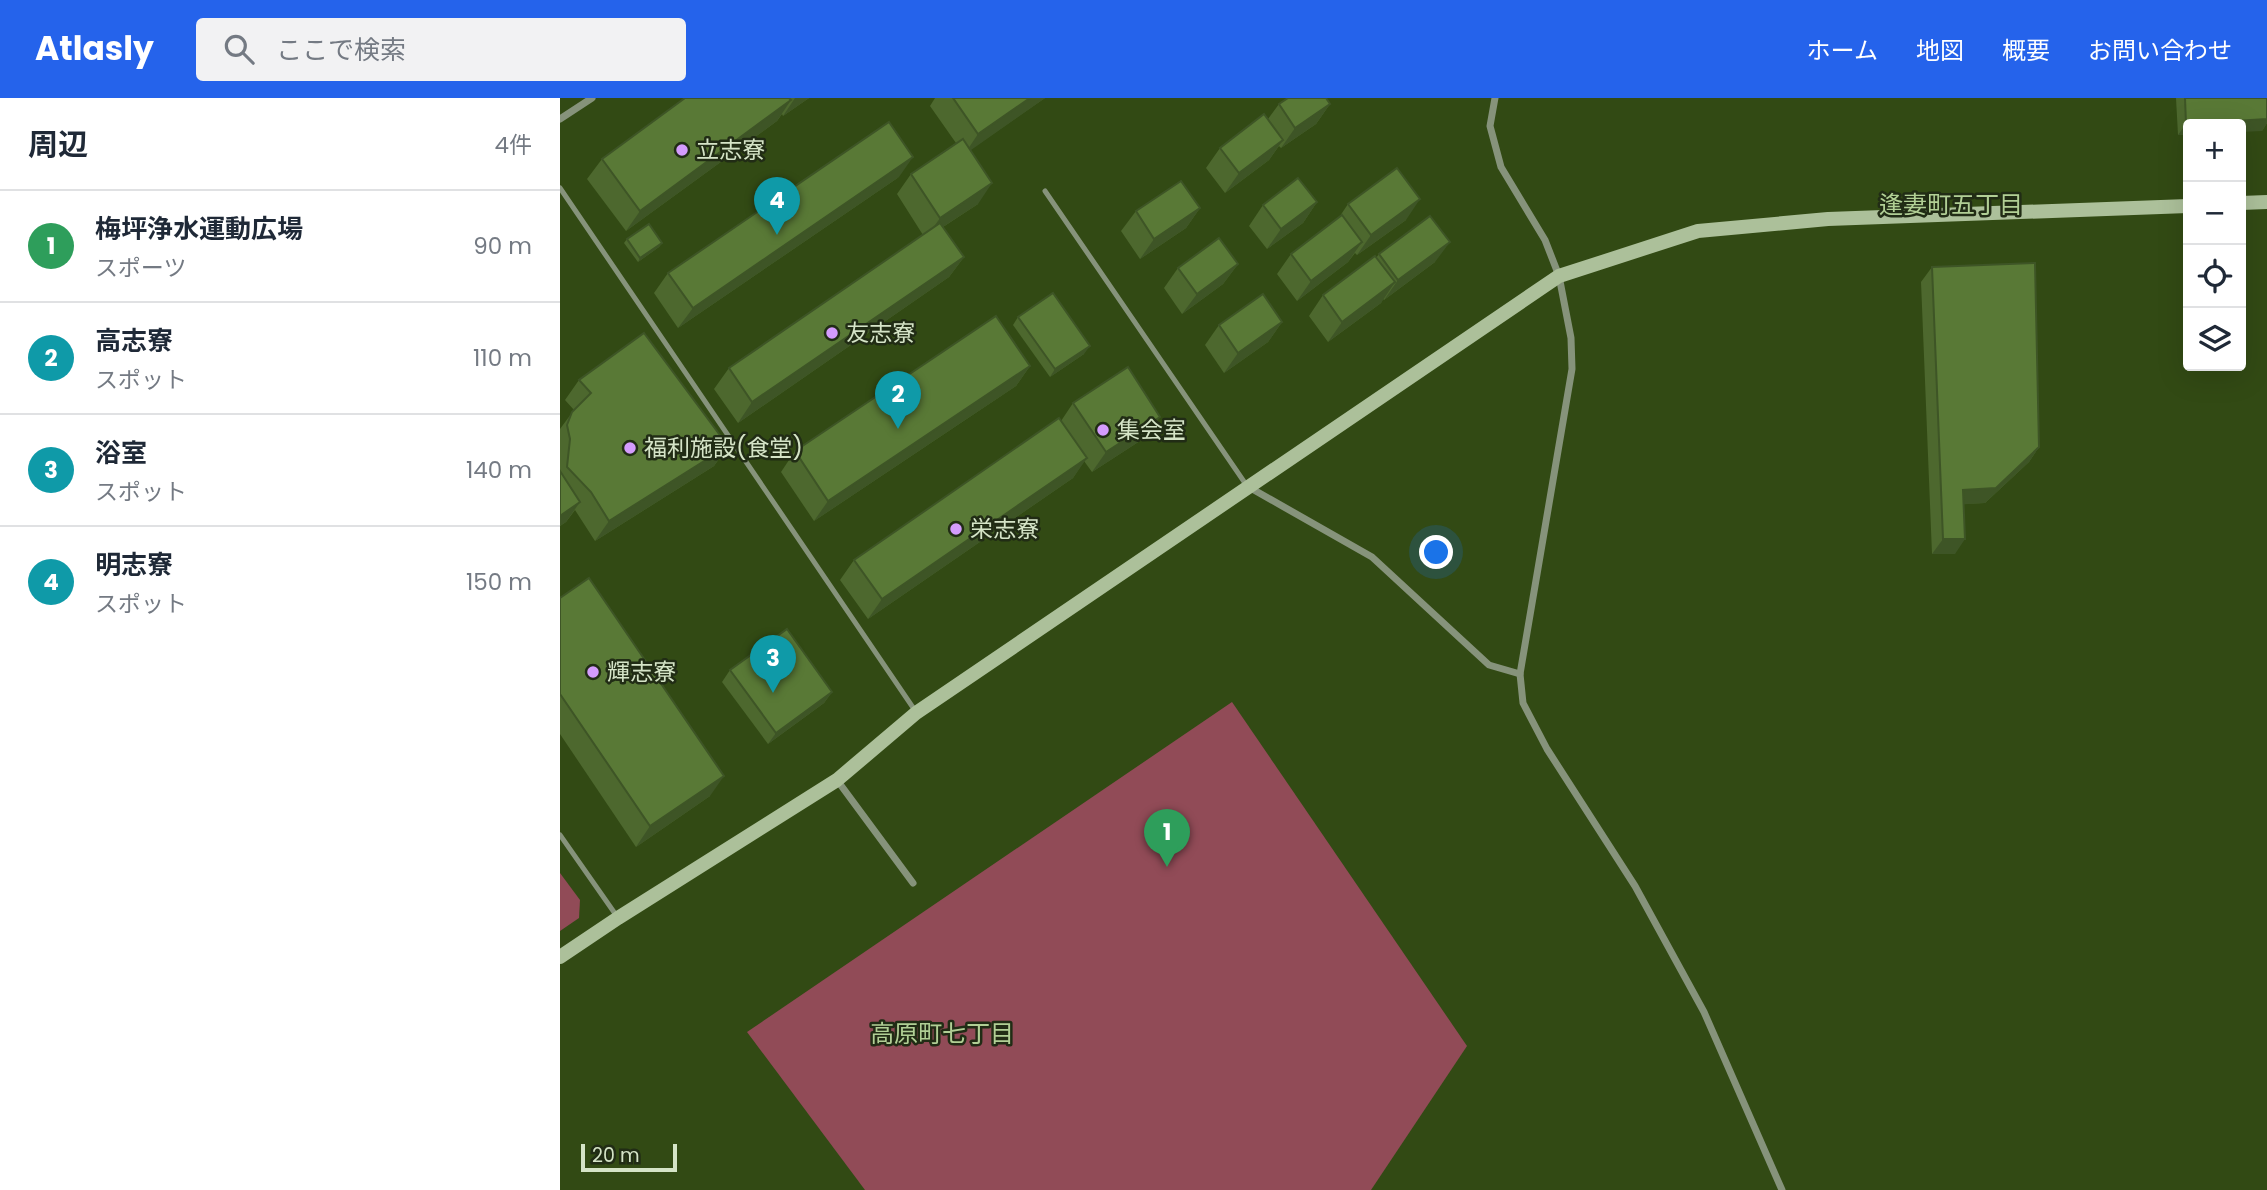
<!DOCTYPE html>
<html lang="ja">
<meta charset="utf-8">
<style>
body{margin:0;font-family:Poppins,"Noto Sans JP",sans-serif;background:#f2f2f3;color:#1f2937}
.controls{position:absolute;right:21px;top:21px;display:grid;overflow:hidden;border-radius:7px;box-shadow:0 7px 28px #0002}
.controls button{width:63px;height:63px;display:grid;place-items:center;padding:0;border:0;border-bottom:2px solid #e0e1e3;background:#fff;color:#1f2937;font:35px sans-serif}
.scale{position:absolute;left:21px;bottom:18px;width:96px;box-sizing:border-box;padding-left:7px;border:4px solid #d5e4c7;border-top:0;font-size:19px;line-height:24px;white-space:nowrap;color:#d5e4c7;-webkit-text-stroke:5px #212c15;paint-order:stroke}
.you{position:absolute;left:877px;top:455px;width:24px;height:24px;margin:-18px;border:5px solid #fff;border-radius:50%;background:#1a73e8;box-shadow:0 0 0 10px #1a73e833}
.badge{display:grid;place-items:center;width:46px;height:46px;border-radius:50%;background:#2563eb;color:#fff;font-size:23px;font-weight:700}
.pin{position:absolute;translate:-50% -58px;filter:drop-shadow(0 2px 4px #0008)}
.pin::after{content:'';position:absolute;top:37px;width:24px;height:21px;background:inherit;clip-path:polygon(0 0,100% 0,50% 100%)}
.list{margin:0;padding:0;list-style:none}
h2{display:flex;justify-content:space-between;align-items:center;height:91px;margin:0;padding:0 28px;font-size:30px}
h2 small{font-size:23px;font-weight:400;color:#747a83}
.list li{display:grid;grid-template-columns:46px 1fr auto;gap:21px;align-items:center;box-sizing:border-box;height:112px;padding:0 28px;border-top:2px solid #e0e1e3}
.list b{display:block;font-size:26px;white-space:nowrap}
.list p{margin:0;font-size:23px;white-space:nowrap;color:#747a83}
.list em{font-size:23px;font-style:normal;color:#747a83}
.icon{flex:none;width:38px;height:38px;fill:none;stroke:currentColor;stroke-width:2;stroke-linecap:round;stroke-linejoin:round}
.map{position:relative;flex:none;width:1707px;height:1092px;overflow:hidden}
header{display:flex;align-items:center;gap:42px;box-sizing:border-box;height:98px;padding:0 35px;background:#2563eb;color:#fff}
header strong{font-size:33px}
nav{display:flex;gap:38px;margin-inline-start:auto;font-size:24px}
.search{width:490px;height:63px;background:#f2f2f3;display:flex;align-items:center;gap:18px;box-sizing:border-box;padding:0 24px;border-radius:7px;color:#747a83;font-size:26px}
main{display:flex}
aside{flex:1;background:#fff}
.map>svg:first-child{display:block}
.green{fill:#914b57}
.lines{fill:none;stroke-linecap:round;stroke-linejoin:round}
.lane{stroke:#86937b;stroke-width:5}
.street{stroke:#86937b;stroke-width:7}
.secondary{stroke:#acc09a;stroke-width:14}
.wall{fill:#4d682e}
.shaded-wall{fill:#3e5526}
.building{fill:#597936;stroke:#3e5526;stroke-width:2}
.poi-dot{fill:#d49cfc;stroke:#212c15;stroke-width:2.5}
.labels{text-anchor:middle;dominant-baseline:central;stroke-width:5;stroke-linejoin:round;paint-order:stroke}
.poi-label{font-size:23px;fill:#d5e4c7;stroke:#212c15;text-anchor:start}
.neighbourhood-label{font-size:24px;fill:#b1cf95;stroke:#212c15}
</style>
<header>
<strong>Atlasly</strong>
<div class="search"><svg class="icon" aria-label="search" viewBox="0 0 24 24"><circle cx="10" cy="10" r="6"/><path d="M15 15l6 6"/></svg>ここで検索</div>
<nav><a>ホーム</a><a>地図</a><a>概要</a><a>お問い合わせ</a></nav>
</header>
<main>
<aside>
<h2>周辺<small>4件</small></h2>
<ul class="list">
<li><span class="badge" style="background:#2e9e5b">1</span><div><b>梅坪浄水運動広場</b><p>スポーツ</p></div><em>90 m</em></li>
<li><span class="badge" style="background:#0f9aa8">2</span><div><b>高志寮</b><p>スポット</p></div><em>110 m</em></li>
<li><span class="badge" style="background:#0f9aa8">3</span><div><b>浴室</b><p>スポット</p></div><em>140 m</em></li>
<li><span class="badge" style="background:#0f9aa8">4</span><div><b>明志寮</b><p>スポット</p></div><em>150 m</em></li>
</ul>
</aside>
<div class="map">
<svg width="1707" height="1092" viewBox="0 0 1707 1092">
<rect width="100%" height="100%" fill="#324a14"/>
<g class="green">
<path d="M 672,604 L 907,948 L 811,1092 L 305,1092 L 187,934 Z"/>
<path d="M 0,775 L 20,802 L 19,820 L 0,833 Z"/>
</g>
<g class="lines">
<g class="lane">
<path d="M 0,90 L 356,614"/>
<path d="M 485,93 L 687,388"/>
<path d="M 0,737 L 56,817"/>
</g>
<g class="street">
<path d="M 935,0 L 930,28 L 941,69 L 985,142 L 999,178 L 1011,240 L 1012,271 L 960,576 L 963,605 L 987,651 L 1075,788 L 1144,914 L 1222,1092"/>
<path d="M 0,21 L 32,0"/>
<path d="M 687,388 L 812,459 L 929,567 L 960,576"/>
<path d="M 277,682 L 353,785"/>
</g>
<g class="secondary">
<path d="M 1681,105 L 1707,104"/>
<path d="M 0,859 L 58,820 L 277,682 L 356,615 L 999,178 L 1138,133 L 1268,121 L 1628,108"/>
</g>
</g>
<g class="wall">
<path d="M 125,0 L 249,0 L 223,18 L 222,16 L 217,23 L 66,133 L 27,81 L 42,61 Z"/>
<path d="M 375,0 L 485,0 L 410,52 L 418,106 L 383,129 L 404,159 L 389,179 L 178,325 L 154,291 L 169,270 L 363,137 L 337,96 L 351,76 L 396,45 L 370,8 Z"/>
<path d="M 1616,0 L 1707,0 L 1707,25 L 1702,33 L 1628,26 L 1628,37 L 1618,37 Z"/>
<path d="M 719,6 L 770,6 L 756,26 L 721,50 L 719,48 L 709,62 L 665,95 L 646,70 L 660,50 L 708,21 Z"/>
<path d="M 339,79 L 118,230 L 94,195 L 108,175 Z"/>
<path d="M 757,104 L 743,125 L 707,151 L 689,128 L 703,107 Z"/>
<path d="M 788,106 L 846,122 L 797,157 L 795,155 L 788,164 L 737,203 L 717,176 L 731,156 L 778,121 Z"/>
<path d="M 640,110 L 626,130 L 580,161 L 561,133 L 576,113 Z"/>
<path d="M 67,141 L 102,145 L 99,149 L 78,164 L 64,145 Z"/>
<path d="M 819,156 L 875,164 L 824,202 L 823,201 L 821,205 L 768,244 L 749,218 L 763,197 L 816,160 Z"/>
<path d="M 678,166 L 663,186 L 622,216 L 604,190 L 618,170 Z"/>
<path d="M 1372,169 L 1479,349 L 1469,364 L 1425,405 L 1404,406 L 1395,456 L 1372,456 L 1361,184 Z"/>
<path d="M 458,219 L 524,256 L 490,279 L 453,227 Z"/>
<path d="M 722,224 L 708,244 L 664,275 L 645,247 L 659,227 Z"/>
<path d="M 470,268 L 456,288 L 254,423 L 221,374 L 235,353 Z"/>
<path d="M 19,282 L 168,348 L 154,368 L 35,443 L 15,412 L 6,424 L 0,428 L 0,331 L 14,312 L 5,302 Z"/>
<path d="M 513,305 L 586,339 L 532,374 L 524,363 L 513,380 L 308,521 L 280,482 L 294,462 L 501,323 Z"/>
<path d="M 0,500 L 150,698 L 76,749 L 0,636 Z"/>
<path d="M 170,572 L 272,594 L 264,605 L 208,646 L 162,584 Z"/>
</g>
<g class="shaded-wall">
<path d="M 235,0 L 249,0 L 223,18 Z"/>
<path d="M 470,0 L 485,0 L 404,57 L 418,36 Z"/>
<path d="M 231,2 L 217,23 L 66,133 L 80,113 Z"/>
<path d="M 770,6 L 756,26 L 721,50 L 735,30 Z"/>
<path d="M 1707,21 L 1707,25 L 1702,33 L 1681,34 L 1681,26 L 1628,26 L 1628,37 L 1618,37 L 1626,26 Z"/>
<path d="M 723,42 L 709,62 L 665,95 L 679,75 Z"/>
<path d="M 353,59 L 339,79 L 118,230 L 133,210 Z"/>
<path d="M 432,85 L 418,106 L 366,140 L 380,120 Z"/>
<path d="M 860,101 L 846,122 L 797,157 L 811,137 Z"/>
<path d="M 757,104 L 743,125 L 707,151 L 721,131 Z"/>
<path d="M 640,110 L 626,130 L 580,161 L 594,141 Z"/>
<path d="M 802,144 L 788,164 L 737,203 L 751,183 Z"/>
<path d="M 890,144 L 875,164 L 824,202 L 838,182 Z"/>
<path d="M 102,145 L 99,149 L 78,164 L 80,160 Z"/>
<path d="M 404,159 L 389,179 L 178,325 L 192,304 Z"/>
<path d="M 678,166 L 663,186 L 622,216 L 637,196 Z"/>
<path d="M 835,184 L 821,205 L 768,244 L 782,224 Z"/>
<path d="M 722,224 L 708,244 L 664,275 L 678,255 Z"/>
<path d="M 530,248 L 524,256 L 490,279 L 495,271 Z"/>
<path d="M 470,268 L 456,288 L 254,423 L 268,403 Z"/>
<path d="M 600,319 L 586,339 L 532,374 L 546,354 Z"/>
<path d="M 168,348 L 154,368 L 35,443 L 49,423 Z"/>
<path d="M 1479,349 L 1469,364 L 1425,405 L 1393,407 L 1403,392 Z"/>
<path d="M 527,360 L 513,380 L 308,521 L 322,501 Z"/>
<path d="M 20,404 L 6,424 L 0,428 L 0,418 Z"/>
<path d="M 1383,441 L 1405,441 L 1395,456 L 1372,456 Z"/>
<path d="M 272,594 L 264,605 L 208,646 L 216,635 Z"/>
<path d="M 164,678 L 150,698 L 76,749 L 90,728 Z"/>
</g>
<g class="building">
<path d="M 125,0 L 229,0 L 231,2 L 80,113 L 42,61 Z"/>
<path d="M 393,0 L 470,0 L 418,36 Z"/>
<path d="M 728,0 L 766,0 L 770,6 L 735,30 L 719,6 Z"/>
<path d="M 1625,0 L 1707,0 L 1707,21 L 1626,26 Z"/>
<path d="M 704,16 L 723,42 L 679,75 L 660,50 Z"/>
<path d="M 329,24 L 353,59 L 133,210 L 108,175 Z"/>
<path d="M 403,41 L 432,85 L 380,120 L 351,76 Z"/>
<path d="M 837,70 L 860,101 L 811,137 L 788,106 Z"/>
<path d="M 738,80 L 757,104 L 721,131 L 703,107 Z"/>
<path d="M 621,83 L 640,110 L 594,141 L 576,113 Z"/>
<path d="M 782,117 L 802,144 L 751,183 L 731,156 Z"/>
<path d="M 870,118 L 890,144 L 838,182 L 819,156 Z"/>
<path d="M 380,125 L 404,159 L 192,304 L 169,270 Z"/>
<path d="M 89,126 L 102,145 L 80,160 L 67,141 Z"/>
<path d="M 659,140 L 678,166 L 637,196 L 618,170 Z"/>
<path d="M 815,158 L 835,184 L 782,224 L 763,197 Z"/>
<path d="M 1475,165 L 1479,349 L 1436,390 L 1403,392 L 1405,441 L 1383,441 L 1372,169 Z"/>
<path d="M 493,195 L 530,248 L 495,271 L 458,219 Z"/>
<path d="M 703,196 L 722,224 L 678,255 L 659,227 Z"/>
<path d="M 436,218 L 470,268 L 268,403 L 235,353 Z"/>
<path d="M 84,235 L 168,348 L 49,423 L 31,394 L 7,369 L 10,341 L 7,327 L 12,314 L 31,295 L 19,282 Z"/>
<path d="M 568,269 L 600,319 L 546,354 L 513,305 Z"/>
<path d="M 499,320 L 527,360 L 322,501 L 294,462 Z"/>
<path d="M 0,373 L 20,404 L 0,418 Z"/>
<path d="M 29,480 L 164,678 L 90,728 L 0,596 L 0,500 Z"/>
<path d="M 227,531 L 272,594 L 216,635 L 170,572 Z"/>
</g>
<g class="poi-dot">
<circle cx="122" cy="52" r="7"/>
<circle cx="272" cy="235" r="7"/>
<circle cx="543" cy="332" r="7"/>
<circle cx="70" cy="350" r="7"/>
<circle cx="396" cy="431" r="7"/>
<circle cx="33" cy="574" r="7"/>
</g>
<g class="labels">
<g class="poi-label">
<text x="136" y="52">立志寮</text>
<text x="286" y="235">友志寮</text>
<text x="557" y="332">集会室</text>
<text x="84" y="350">福利施設(食堂)</text>
<text x="410" y="431">栄志寮</text>
<text x="47" y="574">輝志寮</text>
</g>
<g class="neighbourhood-label">
<text x="1391" y="106">逢妻町五丁目</text>
<text x="382" y="935">高原町七丁目</text>
</g>
</g>
</svg>
<div class="controls">
<button>+</button>
<button>−</button>
<button><svg class="icon" aria-label="locate" viewBox="0 0 24 24"><circle cx="12" cy="12" r="6"/><path d="M12 2v4M12 18v4M2 12h4M18 12h4"/></svg></button>
<button><svg class="icon" aria-label="layers" viewBox="0 0 24 24"><path d="M12 4l9 5-9 5-9-5zM3 14l9 5 9-5"/></svg></button>
</div>
<div class="scale">20 m</div>
<div class="you"></div>
<div class="pin badge" style="left:607px;top:769px;background:#2e9e5b">1</div>
<div class="pin badge" style="left:338px;top:331px;background:#0f9aa8">2</div>
<div class="pin badge" style="left:213px;top:595px;background:#0f9aa8">3</div>
<div class="pin badge" style="left:217px;top:137px;background:#0f9aa8">4</div>
</div>
</main>
